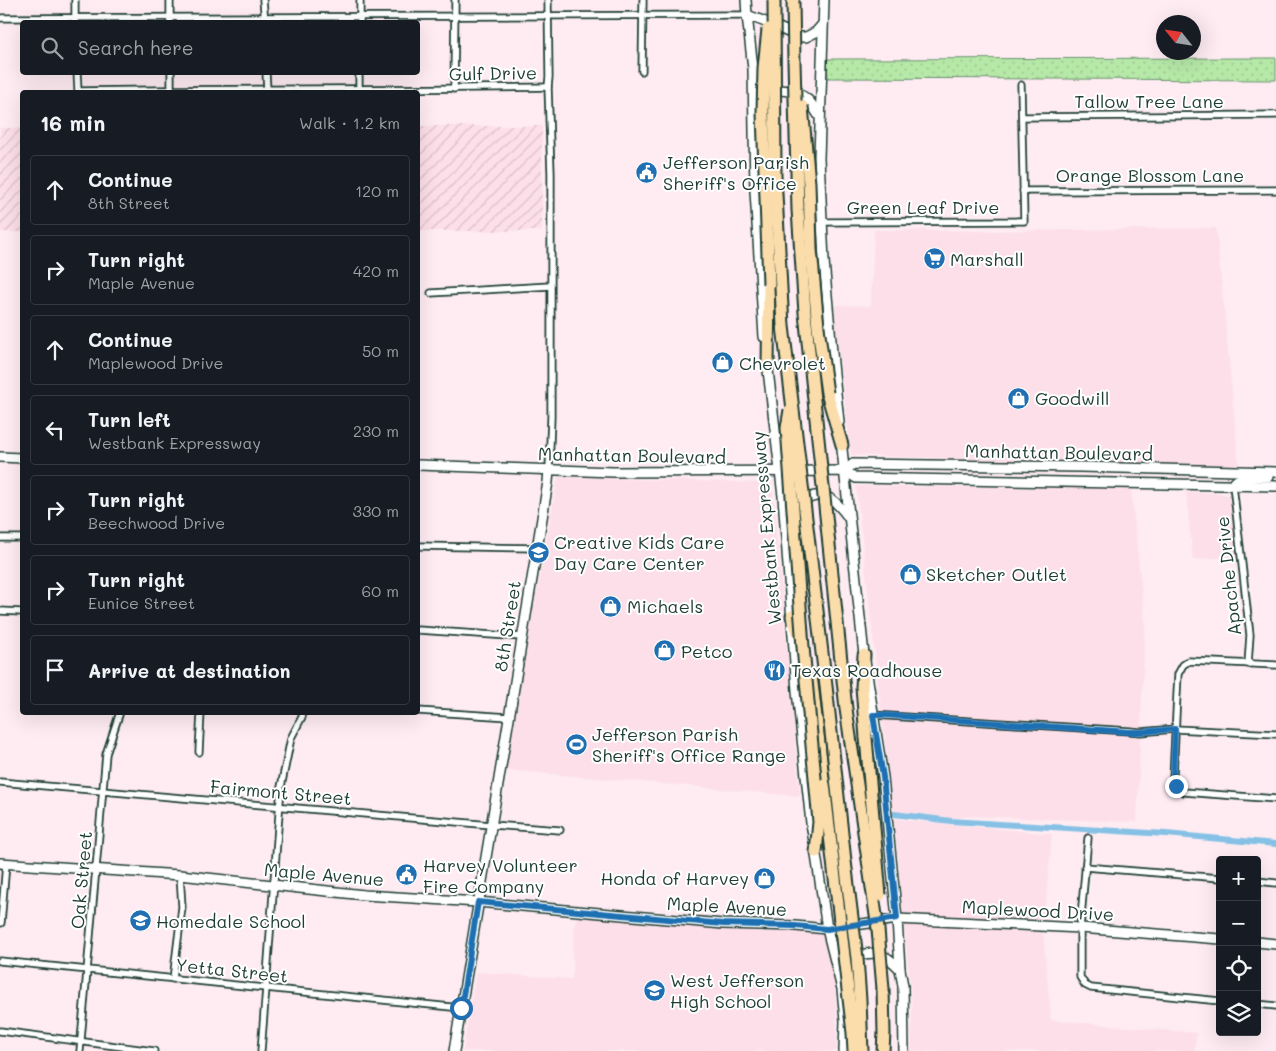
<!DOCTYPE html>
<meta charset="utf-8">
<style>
body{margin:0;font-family:Mali,sans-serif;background:#20242c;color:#f1f3f6}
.controls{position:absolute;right:15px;bottom:15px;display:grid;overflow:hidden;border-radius:5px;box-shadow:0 5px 20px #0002}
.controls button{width:45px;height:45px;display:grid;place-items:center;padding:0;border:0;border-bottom:1px solid #363941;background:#171b24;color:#f1f3f6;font:25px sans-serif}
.compass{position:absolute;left:1156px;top:15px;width:45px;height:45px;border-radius:50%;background:#171b24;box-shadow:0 5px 20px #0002;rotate:300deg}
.stop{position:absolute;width:15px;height:15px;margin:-11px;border:4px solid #1f6fb2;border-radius:50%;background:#fff}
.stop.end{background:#1f6fb2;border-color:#fff;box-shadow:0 1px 5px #0008}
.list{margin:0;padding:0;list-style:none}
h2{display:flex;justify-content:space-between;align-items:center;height:65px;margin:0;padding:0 20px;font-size:21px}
h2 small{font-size:16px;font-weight:400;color:#9ea1a6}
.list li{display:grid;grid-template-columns:32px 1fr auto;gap:15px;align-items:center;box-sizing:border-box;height:70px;margin:0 10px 10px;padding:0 10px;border:1px solid #363941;border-radius:5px}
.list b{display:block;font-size:19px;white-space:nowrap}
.list p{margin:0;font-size:16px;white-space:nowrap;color:#9ea1a6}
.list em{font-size:16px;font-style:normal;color:#9ea1a6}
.icon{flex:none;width:28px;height:28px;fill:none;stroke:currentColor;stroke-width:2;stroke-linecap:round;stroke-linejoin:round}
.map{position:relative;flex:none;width:1276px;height:1051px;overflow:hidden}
.search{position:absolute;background:#171b24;box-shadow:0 5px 20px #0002;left:20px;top:20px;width:400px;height:55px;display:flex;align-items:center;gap:12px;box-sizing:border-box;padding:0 18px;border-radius:5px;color:#9ea1a6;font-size:19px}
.panel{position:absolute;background:#171b24;box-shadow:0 5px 20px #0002;left:20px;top:90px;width:400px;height:625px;border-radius:5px}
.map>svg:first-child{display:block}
.built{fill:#fddfe9}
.industrial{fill:url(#industrial-furrows)}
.grass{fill:url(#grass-dots);stroke:#6a926e}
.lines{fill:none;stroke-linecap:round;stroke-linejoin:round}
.canal{stroke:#86c1e5;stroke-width:6}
.street-casing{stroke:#1f3d34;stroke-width:9}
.secondary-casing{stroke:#1f3d34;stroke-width:12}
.highway-casing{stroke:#1f3d34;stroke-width:15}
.street{stroke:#fff;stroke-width:5.5}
.secondary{stroke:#fff;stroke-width:9}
.highway{stroke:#fbddab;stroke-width:11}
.highway-bridge-casing{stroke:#1f3d34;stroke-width:15;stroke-linecap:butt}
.highway-bridge{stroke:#fbddab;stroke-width:11}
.route{stroke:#1f6fb2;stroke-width:6}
.labels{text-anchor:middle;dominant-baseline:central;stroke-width:4;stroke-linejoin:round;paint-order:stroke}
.street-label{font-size:18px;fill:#1f3d34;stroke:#fff}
.poi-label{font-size:18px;fill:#1f3d34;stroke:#fff;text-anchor:start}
</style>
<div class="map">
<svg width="1276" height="1051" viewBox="0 0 1276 1051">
<defs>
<pattern id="industrial-furrows" width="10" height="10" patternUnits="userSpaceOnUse" patternTransform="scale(1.25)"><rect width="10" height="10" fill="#fddfe9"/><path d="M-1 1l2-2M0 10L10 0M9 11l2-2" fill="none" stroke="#d8c0c8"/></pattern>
<pattern id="grass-dots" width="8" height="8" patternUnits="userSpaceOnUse" patternTransform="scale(1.25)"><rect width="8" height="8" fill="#b6e8a8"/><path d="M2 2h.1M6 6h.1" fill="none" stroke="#9cc891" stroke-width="1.8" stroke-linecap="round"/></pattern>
</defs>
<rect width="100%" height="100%" fill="#feecf2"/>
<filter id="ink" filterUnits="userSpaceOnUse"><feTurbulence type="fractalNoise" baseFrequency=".02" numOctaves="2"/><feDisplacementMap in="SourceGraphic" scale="10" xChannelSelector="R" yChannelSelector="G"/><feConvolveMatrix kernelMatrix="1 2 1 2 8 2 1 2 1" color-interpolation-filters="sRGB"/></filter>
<g filter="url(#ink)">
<g class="built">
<path d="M 1216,228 L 1239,465 L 1044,462 L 851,455 L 833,305 L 871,306 L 874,230 L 986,231 Z"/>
<path d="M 558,477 L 772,483 L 800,796 L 504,770 Z"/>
<path d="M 856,486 L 1131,489 L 1145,624 L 1137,822 L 971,816 L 945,819 L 919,817 L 893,813 Z"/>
<path d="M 1186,492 L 1221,493 L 1229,496 L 1237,556 L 1193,560 Z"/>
<path d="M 894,819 L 1052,834 L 1043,931 L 1051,1020 L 1197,1033 L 1194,1051 L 911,1051 L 912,1005 Z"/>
<path d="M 576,916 L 830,933 L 836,1001 L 837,1051 L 463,1051 L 476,972 L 572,979 L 574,960 L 572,959 Z"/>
</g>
<g class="industrial">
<rect x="418" y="126" width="124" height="105"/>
<rect x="0" y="128" width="22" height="104"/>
</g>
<path class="grass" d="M 1276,58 L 1276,80 L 828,78 L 827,59 Z"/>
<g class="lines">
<path class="canal" d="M 894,814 L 951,821 L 1166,834 L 1276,844"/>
<defs>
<g id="street">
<path d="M 75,0 L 75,22"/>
<path d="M 170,0 L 170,22"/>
<path d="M 263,0 L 265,22"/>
<path d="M 360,0 L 360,22"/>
<path d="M 548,0 L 549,77 L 548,87 L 551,173 L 551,417 L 549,470"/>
<path d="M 0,18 L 747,15"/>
<path d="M 642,71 L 643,0"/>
<path d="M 77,72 L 78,91 C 235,88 391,90 548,87"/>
<path d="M 171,72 L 171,89"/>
<path d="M 266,72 L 267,90"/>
<path d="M 359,89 L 359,72"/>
<path d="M 454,89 L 455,0"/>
<path d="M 1022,117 L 1276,115"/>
<path d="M 1023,191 L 1276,190"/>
<path d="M 822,222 L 1024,221 L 1021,85"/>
<path d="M 431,293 L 550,286"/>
<path d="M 1233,485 L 1250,635 L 1248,664"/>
<path d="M 0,538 L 22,538"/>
<path d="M 418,546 L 537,548"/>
<path d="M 0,611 L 22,612"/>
<path d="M 418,630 L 522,637"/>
<path d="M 1276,665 L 1189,661 L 1183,665 L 1178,674 L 1173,776 C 1174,784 1177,788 1184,792 L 1276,799"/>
<path d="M 418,711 L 509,717"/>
<path d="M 873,715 L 1130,731 L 1140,732 L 1175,729 L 1276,734"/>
<path d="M 199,752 L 201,712"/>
<path d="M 0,782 L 491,825 L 560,830"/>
<path d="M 1088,838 L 1080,928 L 1080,977 L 1085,985 L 1091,988 L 1220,1001"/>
<path d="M 1085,867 L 1220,878"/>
<path d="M 1257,881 L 1276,883"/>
<path d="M 1,923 L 6,864"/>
<path d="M 0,961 L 461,1008"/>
<path d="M 173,979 L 182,907 L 180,875"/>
<path d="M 1257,1004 L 1276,1006"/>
<path d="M 0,1031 L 154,1051"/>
<path d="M 80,1051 L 106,754 L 120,712"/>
<path d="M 261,1051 L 266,988 L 281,787 L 291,738 L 302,717 L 303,712"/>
</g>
<g id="secondary">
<path d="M 746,0 L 747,15 L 753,69 L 755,191 L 764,337"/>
<path d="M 824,0 L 819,158 L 824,261 L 833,364 L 839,422"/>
<path d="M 747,15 L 768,23 L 799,37 L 806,37 L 816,32 L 823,24"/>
<path d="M 770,93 C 781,87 799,92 808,100 C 813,105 816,112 820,117"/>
<path d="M 767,362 L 783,496 L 797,691 L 811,823 L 820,881 L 827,929 L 842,989 L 845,1021 L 844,1051"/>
<path d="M 841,440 L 864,655 L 883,777 L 897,919 L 900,969 L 903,986 L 904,1051"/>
<path d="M 0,457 L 22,458"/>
<path d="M 418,465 L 613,472 L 845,471 L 856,478 L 1276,486"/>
<path d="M 845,471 L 853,464 L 1081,467 L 1276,472"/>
<path d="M 1233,485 C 1238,474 1257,477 1268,477"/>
<path d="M 800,503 C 823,487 835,499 849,518"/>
<path d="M 0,863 L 180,875 L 364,895 L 478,902 L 723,924 L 795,926 L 827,929 L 897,919 L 1080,928 L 1220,939"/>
<path d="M 1257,942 L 1276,944"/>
<path d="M 852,958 L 853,957 C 875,950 884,952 900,969"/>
<path d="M 454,1051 L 548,482 L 549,470"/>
</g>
<g id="highway">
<path d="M 768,367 L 769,284"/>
<path d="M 827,393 L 842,445"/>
<path d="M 792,616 L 801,640"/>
<path d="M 864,655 L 862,687 L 866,738"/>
<path d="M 811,675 L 824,784"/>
<path d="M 883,989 L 884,1033 L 883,1051"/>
</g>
</defs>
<use href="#street" class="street-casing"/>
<use href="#secondary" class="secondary-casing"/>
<use href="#highway" class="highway-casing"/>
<use href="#street" class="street"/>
<use href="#secondary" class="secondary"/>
<use href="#highway" class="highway"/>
<defs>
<g id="highway-bridge">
<path d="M 774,0 L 775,175 L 783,326 L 826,686 L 845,861 L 857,958 L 860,1000 L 862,1051"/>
<path d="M 793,0 L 794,61 L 798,210 L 805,313 L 846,709 L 878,929 L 883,989"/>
<path d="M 768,29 L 764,68 L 763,113 L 769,284"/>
<path d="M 802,106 L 809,183 L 811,249 L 818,327 L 827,393"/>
<path d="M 790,410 L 787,428 L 803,647 L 819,822 L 816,852"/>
<path d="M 866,738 L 880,895"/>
<path d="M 824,784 L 853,1033 L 854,1051"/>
</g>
</defs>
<use href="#highway-bridge" class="highway-bridge-casing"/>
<use href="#highway-bridge" class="highway-bridge"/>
</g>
</g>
<g class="lines" filter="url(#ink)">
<path class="route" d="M 461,1008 L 478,902 L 723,924 L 795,926 L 827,929 L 897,918 L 883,777 L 873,715 L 883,715 L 1130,732 L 1140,732 L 1175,729 L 1173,776 L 1174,781 L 1176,786"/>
</g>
<defs>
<symbol id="civic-disc" viewBox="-11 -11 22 22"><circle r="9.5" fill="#1f6fb2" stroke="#fff"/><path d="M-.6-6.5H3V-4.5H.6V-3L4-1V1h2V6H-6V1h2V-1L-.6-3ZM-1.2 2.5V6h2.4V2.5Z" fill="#fff"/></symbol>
<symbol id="supermarket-disc" viewBox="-11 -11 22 22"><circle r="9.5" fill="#1f6fb2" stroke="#fff"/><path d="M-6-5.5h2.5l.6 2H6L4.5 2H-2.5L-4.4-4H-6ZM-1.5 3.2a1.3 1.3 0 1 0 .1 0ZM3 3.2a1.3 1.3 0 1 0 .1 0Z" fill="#fff"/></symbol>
<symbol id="shop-disc" viewBox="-11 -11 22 22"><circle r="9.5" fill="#1f6fb2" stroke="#fff"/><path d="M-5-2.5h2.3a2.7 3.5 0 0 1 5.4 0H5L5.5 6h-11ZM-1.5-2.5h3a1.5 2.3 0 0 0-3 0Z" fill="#fff"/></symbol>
<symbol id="school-disc" viewBox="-11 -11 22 22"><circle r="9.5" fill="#1f6fb2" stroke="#fff"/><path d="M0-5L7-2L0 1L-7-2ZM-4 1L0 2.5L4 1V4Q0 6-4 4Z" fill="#fff"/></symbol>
<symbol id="restaurant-disc" viewBox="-11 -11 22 22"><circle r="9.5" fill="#1f6fb2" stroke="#fff"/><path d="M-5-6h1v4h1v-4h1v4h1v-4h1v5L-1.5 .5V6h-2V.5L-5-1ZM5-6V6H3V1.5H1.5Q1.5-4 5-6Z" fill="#fff"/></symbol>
<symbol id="stadium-disc" viewBox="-11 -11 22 22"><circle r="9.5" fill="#1f6fb2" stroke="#fff"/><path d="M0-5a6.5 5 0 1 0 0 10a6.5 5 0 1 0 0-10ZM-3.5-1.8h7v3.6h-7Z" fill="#fff"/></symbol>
</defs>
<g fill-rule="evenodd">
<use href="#civic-disc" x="634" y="160" width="25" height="25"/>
<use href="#supermarket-disc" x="922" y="246" width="25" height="25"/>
<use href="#shop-disc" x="710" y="350" width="25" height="25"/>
<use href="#shop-disc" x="1006" y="386" width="25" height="25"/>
<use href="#school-disc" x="526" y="540" width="25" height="25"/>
<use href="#shop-disc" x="898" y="562" width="25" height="25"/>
<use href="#shop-disc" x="598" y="594" width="25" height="25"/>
<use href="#shop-disc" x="652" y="638" width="25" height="25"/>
<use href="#restaurant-disc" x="762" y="658" width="25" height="25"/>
<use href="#stadium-disc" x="564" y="732" width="25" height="25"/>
<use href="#civic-disc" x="394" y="862" width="25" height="25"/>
<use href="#shop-disc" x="752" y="866" width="25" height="25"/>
<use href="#school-disc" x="128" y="908" width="25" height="25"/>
<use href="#school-disc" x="642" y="978" width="25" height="25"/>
</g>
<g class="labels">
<g class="street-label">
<text transform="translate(493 73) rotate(-1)">Gulf Drive</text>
<text x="1149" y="101">Tallow Tree Lane</text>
<text x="1150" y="175">Orange Blossom Lane</text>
<text x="923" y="207">Green Leaf Drive</text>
<text transform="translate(1059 452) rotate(1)">Manhattan Boulevard</text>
<text transform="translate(632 455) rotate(1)">Manhattan Boulevard</text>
<text transform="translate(766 528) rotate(-95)">Westbank Expressway</text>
<text transform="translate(1228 576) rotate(-96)">Apache Drive</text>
<text transform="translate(507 626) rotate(-81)">8th Street</text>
<text transform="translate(281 792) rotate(5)">Fairmont Street</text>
<text transform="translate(324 874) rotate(5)">Maple Avenue</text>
<text transform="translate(81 880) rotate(-85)">Oak Street</text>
<text transform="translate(727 906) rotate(3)">Maple Avenue</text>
<text transform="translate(1038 910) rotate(3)">Maplewood Drive</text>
<text transform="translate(232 970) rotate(6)">Yetta Street</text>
</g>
<g class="poi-label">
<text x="663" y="162">Jefferson Parish<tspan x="663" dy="21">Sheriff's Office</tspan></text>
<text x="950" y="259">Marshall</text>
<text x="739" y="363">Chevrolet</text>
<text x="1035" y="398">Goodwill</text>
<text x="554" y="542">Creative Kids Care<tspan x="554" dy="21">Day Care Center</tspan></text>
<text x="926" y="574">Sketcher Outlet</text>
<text x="627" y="606">Michaels</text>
<text x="681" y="651">Petco</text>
<text x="791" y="670">Texas Roadhouse</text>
<text x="592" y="734">Jefferson Parish<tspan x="592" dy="21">Sheriff's Office Range</tspan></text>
<text x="423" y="865">Harvey Volunteer<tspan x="423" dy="21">Fire Company</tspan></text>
<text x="749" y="878" text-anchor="end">Honda of Harvey</text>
<text x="156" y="921">Homedale School</text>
<text x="670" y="980">West Jefferson<tspan x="670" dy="21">High School</tspan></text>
</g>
</g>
</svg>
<div class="controls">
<button>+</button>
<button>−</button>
<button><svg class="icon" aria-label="locate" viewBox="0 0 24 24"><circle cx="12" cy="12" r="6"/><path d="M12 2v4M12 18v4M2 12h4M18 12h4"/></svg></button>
<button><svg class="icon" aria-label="layers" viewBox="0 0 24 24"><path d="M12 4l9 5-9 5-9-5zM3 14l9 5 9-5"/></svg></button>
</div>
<svg class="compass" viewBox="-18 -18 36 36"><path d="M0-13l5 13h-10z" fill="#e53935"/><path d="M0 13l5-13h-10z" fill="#9ea1a6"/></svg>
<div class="stop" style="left:461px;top:1008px"></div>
<div class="stop end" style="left:1176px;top:786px"></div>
<div class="search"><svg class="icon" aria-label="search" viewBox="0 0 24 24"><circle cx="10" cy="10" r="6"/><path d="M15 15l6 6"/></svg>Search here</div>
<section class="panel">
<h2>16 min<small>Walk · 1.2 km</small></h2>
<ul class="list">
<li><svg class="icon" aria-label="ahead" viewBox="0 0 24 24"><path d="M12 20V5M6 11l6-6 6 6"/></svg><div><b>Continue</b><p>8th Street</p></div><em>120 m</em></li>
<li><svg class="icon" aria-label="right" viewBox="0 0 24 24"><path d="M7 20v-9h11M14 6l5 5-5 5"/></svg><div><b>Turn right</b><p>Maple Avenue</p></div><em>420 m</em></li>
<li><svg class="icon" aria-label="ahead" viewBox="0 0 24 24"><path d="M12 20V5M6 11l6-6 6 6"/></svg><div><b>Continue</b><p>Maplewood Drive</p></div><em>50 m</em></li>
<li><svg class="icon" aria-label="left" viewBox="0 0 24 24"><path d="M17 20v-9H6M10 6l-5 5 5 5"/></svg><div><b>Turn left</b><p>Westbank Expressway</p></div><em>230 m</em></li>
<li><svg class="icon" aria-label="right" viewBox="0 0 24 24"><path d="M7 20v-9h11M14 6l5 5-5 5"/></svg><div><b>Turn right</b><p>Beechwood Drive</p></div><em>330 m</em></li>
<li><svg class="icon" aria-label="right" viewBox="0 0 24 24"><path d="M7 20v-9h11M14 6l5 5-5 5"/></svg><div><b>Turn right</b><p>Eunice Street</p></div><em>60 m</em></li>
<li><svg class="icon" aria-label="arrive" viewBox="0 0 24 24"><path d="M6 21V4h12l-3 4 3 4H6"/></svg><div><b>Arrive at destination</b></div></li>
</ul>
</section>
</div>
